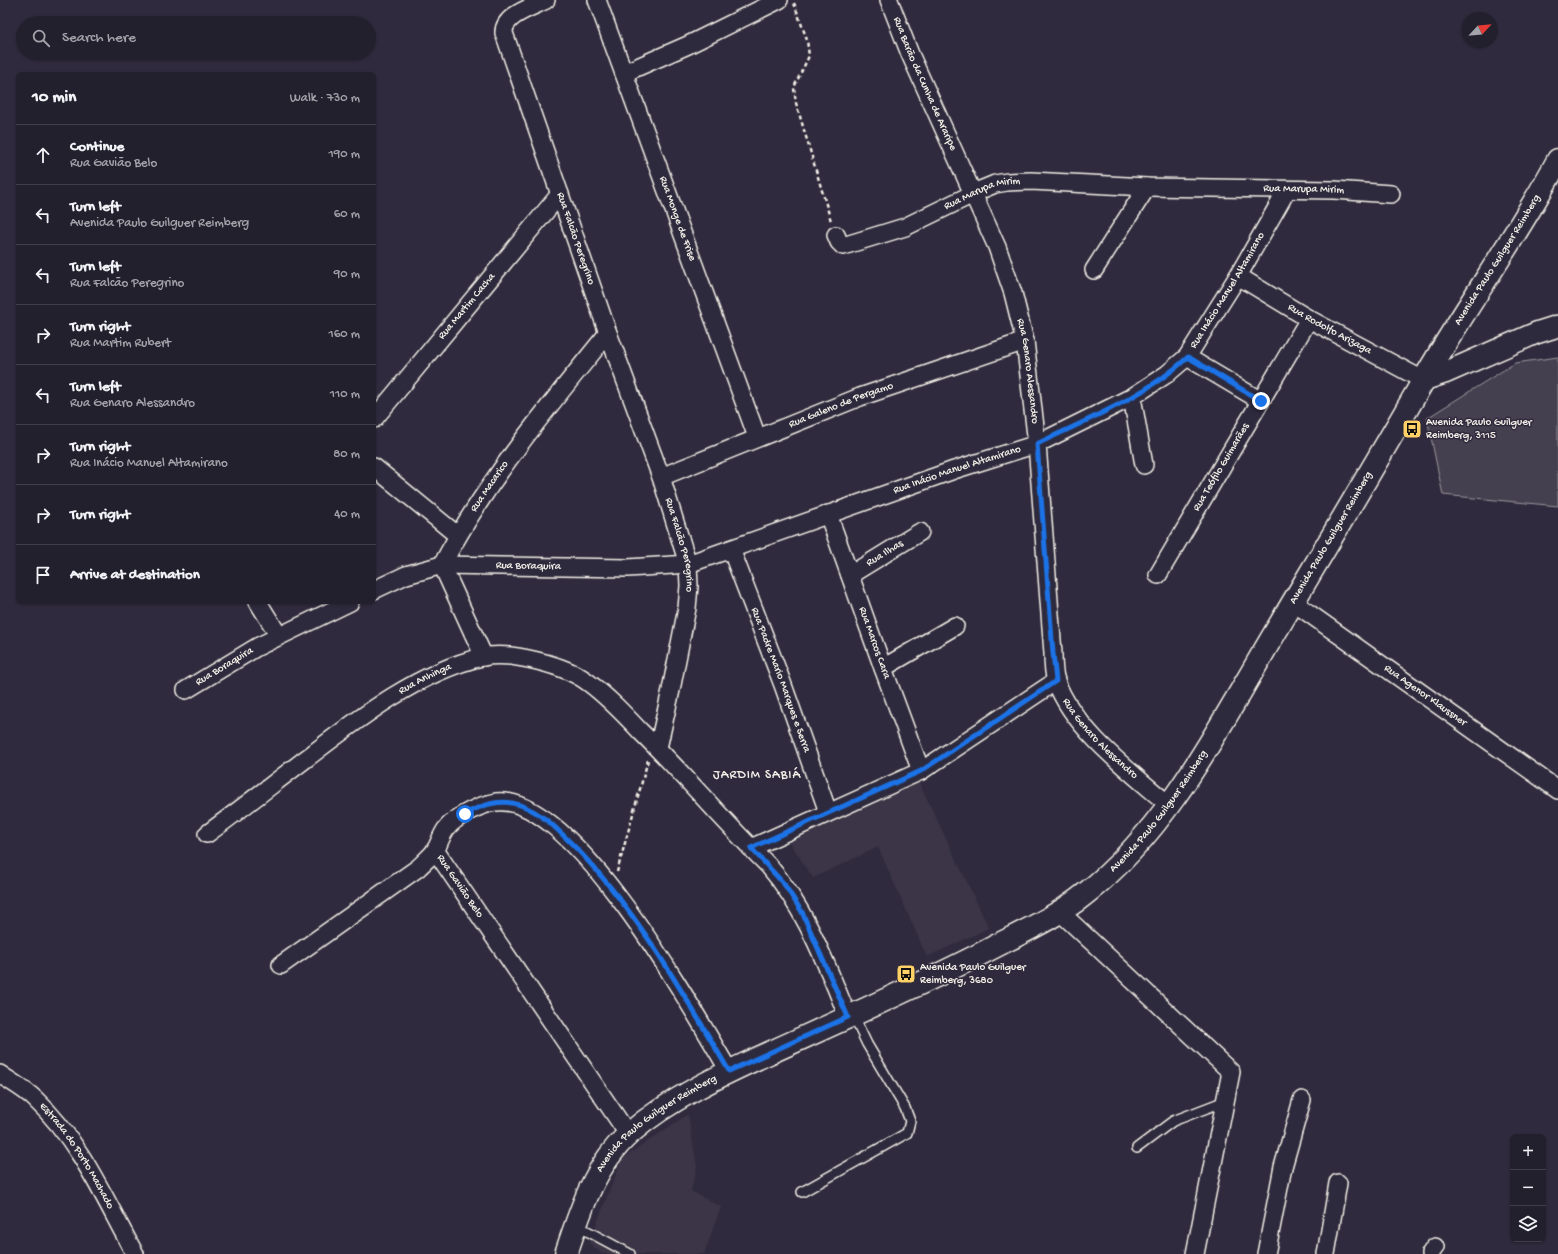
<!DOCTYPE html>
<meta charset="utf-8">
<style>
body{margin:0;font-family:"Gochi Hand",sans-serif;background:#2f2d3a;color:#f1f3f6}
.controls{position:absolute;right:12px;bottom:12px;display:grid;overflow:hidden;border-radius:6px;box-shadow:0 1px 3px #0004}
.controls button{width:36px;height:36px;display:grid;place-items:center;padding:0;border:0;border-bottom:1px solid #403e4a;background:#23202e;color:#f1f3f6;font:20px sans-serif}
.compass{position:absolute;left:1462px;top:12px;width:36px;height:36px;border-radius:50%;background:#23202e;box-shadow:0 1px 3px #0004;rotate:64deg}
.stop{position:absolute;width:12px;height:12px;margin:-9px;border:3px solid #1a73e8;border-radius:50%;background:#fff}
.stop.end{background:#1a73e8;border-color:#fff;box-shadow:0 1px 4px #0008}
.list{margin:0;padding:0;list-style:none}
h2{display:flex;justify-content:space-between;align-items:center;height:52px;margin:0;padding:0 16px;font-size:17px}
h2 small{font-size:13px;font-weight:400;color:#a3a3aa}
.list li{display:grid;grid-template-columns:26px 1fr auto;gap:12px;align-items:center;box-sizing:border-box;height:60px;padding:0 16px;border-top:1px solid #403e4a}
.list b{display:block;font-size:15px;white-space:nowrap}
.list p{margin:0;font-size:13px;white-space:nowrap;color:#a3a3aa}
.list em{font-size:13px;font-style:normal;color:#a3a3aa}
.icon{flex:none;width:22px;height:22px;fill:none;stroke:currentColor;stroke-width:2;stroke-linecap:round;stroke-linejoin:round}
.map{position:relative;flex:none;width:1558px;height:1254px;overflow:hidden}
.search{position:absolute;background:#23202e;box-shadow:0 1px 3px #0004;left:16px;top:16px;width:360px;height:44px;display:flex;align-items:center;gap:10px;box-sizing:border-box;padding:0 14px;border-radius:22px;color:#a3a3aa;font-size:15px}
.panel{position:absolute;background:#23202e;box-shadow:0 1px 3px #0004;left:16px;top:72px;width:360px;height:532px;border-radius:6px}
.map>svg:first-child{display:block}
.built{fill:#3b3647}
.green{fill:#454050;stroke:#9c989c}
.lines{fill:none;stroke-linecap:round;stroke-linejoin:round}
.service-casing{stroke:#f4f1e8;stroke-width:12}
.minor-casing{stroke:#f4f1e8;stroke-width:20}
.tertiary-casing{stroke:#f4f1e8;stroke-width:24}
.secondary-casing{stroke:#f4f1e8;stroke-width:25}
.path{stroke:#f4f1e8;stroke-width:2.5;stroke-dasharray:4 3;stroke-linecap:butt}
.service{stroke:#2f2a3d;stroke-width:9}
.minor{stroke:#2f2a3d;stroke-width:17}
.tertiary{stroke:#2f2a3d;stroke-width:21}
.secondary{stroke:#2f2a3d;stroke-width:22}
.route{stroke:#1a73e8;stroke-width:5}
.labels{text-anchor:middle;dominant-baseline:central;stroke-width:3;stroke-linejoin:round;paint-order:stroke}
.street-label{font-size:11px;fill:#f4f1e8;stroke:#2f2a3d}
.poi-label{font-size:11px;fill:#f4f1e8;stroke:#2f2a3d;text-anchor:start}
.quarter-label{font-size:13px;letter-spacing:1px;fill:#f4f1e8;stroke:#2f2a3d}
</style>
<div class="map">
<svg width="1558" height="1254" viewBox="0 0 1558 1254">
<rect width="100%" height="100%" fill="#2f2a3d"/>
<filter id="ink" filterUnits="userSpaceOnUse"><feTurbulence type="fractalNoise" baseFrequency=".025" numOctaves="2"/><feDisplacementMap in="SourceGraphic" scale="8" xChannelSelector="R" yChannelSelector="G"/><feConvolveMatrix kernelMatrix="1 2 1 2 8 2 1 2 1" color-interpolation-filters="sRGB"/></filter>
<g filter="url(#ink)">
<g class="built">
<path d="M 917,778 L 989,928 L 927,957 L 878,847 L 813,878 L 788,840 Z"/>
<path d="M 688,1114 L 697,1167 L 691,1191 L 721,1207 L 704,1254 L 602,1254 L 589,1243 L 622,1159 Z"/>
</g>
<path class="green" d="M 1558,357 L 1558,506 L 1443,495 L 1427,418 L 1515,363 Z"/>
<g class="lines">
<defs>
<g id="service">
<path d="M 1137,1148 L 1173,1121 L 1225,1101"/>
<path d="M 802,1192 L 907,1133 L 910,1121 L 905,1108 L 867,1044 L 853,1015"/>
<path d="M 576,1225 L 630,1254"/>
</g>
<g id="minor">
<path id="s1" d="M 546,0 C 533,7 503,15 504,33 L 608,333 L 661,477 L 688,564 L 689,586 L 687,608 L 671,690 L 658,748"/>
<path id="s2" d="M 597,0 L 757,437"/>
<path id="s3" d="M 889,0 L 910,54 L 997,247 L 1013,293 L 1025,341 L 1037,444 L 1053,653 C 1053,662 1053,672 1056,681 C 1073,729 1132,773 1170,806"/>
<path d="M 624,73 L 688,45 L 779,0"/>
<path id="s4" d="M 836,235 L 839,242 L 843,246 L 905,227 L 983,189 L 995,184 L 1007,182 L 1031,181 L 1147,187 L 1334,190 L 1391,194"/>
<path d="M 1094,270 L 1147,187"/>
<path id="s5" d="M 1238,276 L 1309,319 L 1423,380"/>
<path d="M 1187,357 L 1261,401"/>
<path d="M 1132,397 L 1144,465"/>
<path id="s6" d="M 374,419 L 560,194"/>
<path d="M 374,467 L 457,535"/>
<path id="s7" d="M 661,477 L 860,397 L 1025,341"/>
<path id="s8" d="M 828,514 L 883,668 L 921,771"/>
<path id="s9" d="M 731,549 L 783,685 L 828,812"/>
<path id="s10" d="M 850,575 L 920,532"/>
<path id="s11" d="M 1158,575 L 1309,319"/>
<path id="s12" d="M 374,590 L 406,575 L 442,565 L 628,568 L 688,564 L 954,470 L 1037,444 L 1132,397 L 1167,374 L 1187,357 L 1238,276 L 1287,190"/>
<path d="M 258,602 L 279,636"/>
<path id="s13" d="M 1293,602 L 1558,790"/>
<path id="s14" d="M 484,657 L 442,565 C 486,481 548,407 608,333"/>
<path d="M 883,668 L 955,626"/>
<path id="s15" d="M 186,690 L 257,647 L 350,602"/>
<path id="s16" d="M 207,834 C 241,809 274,783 307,758 C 358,719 418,672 482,657 C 510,651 566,665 589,683 C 608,697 624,714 640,731 C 684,774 724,822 768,865 C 806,909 826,964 848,1017"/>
<path d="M 751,848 L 921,771 L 1056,681"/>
<path id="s17" d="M 435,850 L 628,1134"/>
<path d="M 1059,911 L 1231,1072 L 1195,1254"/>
<path d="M 281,965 L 418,868 C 423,863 430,857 435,851 C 439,844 441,836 446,829 C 456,816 479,805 496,802 C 573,792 694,1012 729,1071"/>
<path id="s18" d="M 0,1074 C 11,1082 25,1089 35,1099 C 81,1142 105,1200 135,1254"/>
<path d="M 1266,1254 L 1283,1167 L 1302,1100"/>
<path d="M 1326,1254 L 1338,1183"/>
<path d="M 1430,1254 L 1435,1247"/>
</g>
<path id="tertiary" d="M 1423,380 L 1447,372 L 1536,333 L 1558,326"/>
<g id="secondary">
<path id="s19" d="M 566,1254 C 580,1211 595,1164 630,1133 C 669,1099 723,1074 769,1053 C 844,1019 919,986 992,948 C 1023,932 1058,916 1085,894 C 1167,830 1218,729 1270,641 C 1321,555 1372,470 1422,383 C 1465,307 1517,237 1558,160"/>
</g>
</defs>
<use href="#service" class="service-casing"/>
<use href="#minor" class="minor-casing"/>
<use href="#tertiary" class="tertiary-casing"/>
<use href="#secondary" class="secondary-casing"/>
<g class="path">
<path d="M 794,3 L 807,40 L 809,56 L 796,83 L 794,88 L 796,103 L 831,221"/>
<path d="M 617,872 L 648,760"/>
</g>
<use href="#service" class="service"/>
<use href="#minor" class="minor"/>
<use href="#tertiary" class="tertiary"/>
<use href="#secondary" class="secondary"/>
</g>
</g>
<g class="lines" filter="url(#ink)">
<path class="route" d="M 465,814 C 482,805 501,798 520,805 C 541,812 557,829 573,845 C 637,910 683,993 729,1071 L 848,1017 L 802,912 L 784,884 L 751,848 L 921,771 L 1056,681 L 1053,653 L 1037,444 C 1087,420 1148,395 1188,357 L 1261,401"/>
</g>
<defs>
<symbol id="bus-square" viewBox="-11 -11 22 22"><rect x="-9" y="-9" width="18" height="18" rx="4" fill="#ffd166" stroke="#2f2a3d"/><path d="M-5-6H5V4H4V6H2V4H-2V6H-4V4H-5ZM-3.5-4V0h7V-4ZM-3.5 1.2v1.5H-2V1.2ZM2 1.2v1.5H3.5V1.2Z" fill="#111"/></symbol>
</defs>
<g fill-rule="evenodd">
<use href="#bus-square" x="1401" y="418" width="22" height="22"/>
<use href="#bus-square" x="895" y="963" width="22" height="22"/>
</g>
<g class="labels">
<g class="street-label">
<text stroke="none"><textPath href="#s3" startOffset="91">Rua Barão da Cunha de Araripe</textPath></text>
<text stroke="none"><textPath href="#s4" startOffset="487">Rua Marupa Mirim</textPath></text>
<text stroke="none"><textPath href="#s4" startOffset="163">Rua Marupa Mirim</textPath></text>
<text stroke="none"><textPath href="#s2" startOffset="233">Rua Monge de Frise</textPath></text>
<text stroke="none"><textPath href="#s1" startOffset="274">Rua Falcão Peregrino</textPath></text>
<text stroke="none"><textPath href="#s19" startOffset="1413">Avenida Paulo Guilguer Reimberg</textPath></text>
<text stroke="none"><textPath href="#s12" startOffset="940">Rua Inácio Manuel Altamirano</textPath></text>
<text stroke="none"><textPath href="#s6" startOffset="146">Rua Martim Cacha</textPath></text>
<text stroke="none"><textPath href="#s5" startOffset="106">Rua Rodolfo Arizaga</textPath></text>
<text stroke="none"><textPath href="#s3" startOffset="398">Rua Genaro Alessandro</textPath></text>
<text stroke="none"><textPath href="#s7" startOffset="194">Rua Galeno de Pergamo</textPath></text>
<text stroke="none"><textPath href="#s11" startOffset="125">Rua Teófilo Guimarães</textPath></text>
<text stroke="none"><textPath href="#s12" startOffset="604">Rua Inácio Manuel Altamirano</textPath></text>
<text stroke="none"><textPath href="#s14" startOffset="193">Rua Macarico</textPath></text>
<text stroke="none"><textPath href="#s19" startOffset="1089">Avenida Paulo Guilguer Reimberg</textPath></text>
<text stroke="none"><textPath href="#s1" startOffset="598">Rua Falcão Peregrino</textPath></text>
<text stroke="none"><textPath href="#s10" startOffset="41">Rua Ilhas</textPath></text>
<text stroke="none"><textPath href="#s12" startOffset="159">Rua Boraquira</textPath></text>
<text stroke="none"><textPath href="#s8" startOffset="137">Rua Marcos Cara</textPath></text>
<text stroke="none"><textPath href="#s15" startOffset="45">Rua Boraquira</textPath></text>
<text stroke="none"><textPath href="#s9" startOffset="140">Rua Padre Mario Marques e Serra</textPath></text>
<text stroke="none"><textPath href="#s16" startOffset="268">Rua Anhinga</textPath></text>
<text stroke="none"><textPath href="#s13" startOffset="162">Rua Agenor Klaussner</textPath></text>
<text stroke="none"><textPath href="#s3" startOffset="783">Rua Genaro Alessandro</textPath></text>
<text stroke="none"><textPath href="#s19" startOffset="765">Avenida Paulo Guilguer Reimberg</textPath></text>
<text stroke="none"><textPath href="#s17" startOffset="44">Rua Gavião Belo</textPath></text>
<text stroke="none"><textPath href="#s19" startOffset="165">Avenida Paulo Guilguer Reimberg</textPath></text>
<text stroke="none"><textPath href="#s18" startOffset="114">Estrada do Porto Machado</textPath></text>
</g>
<g class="poi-label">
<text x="1426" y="423">Avenida Paulo Guilguer<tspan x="1426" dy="13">Reimberg, 3115</tspan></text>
<text x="920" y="968">Avenida Paulo Guilguer<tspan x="920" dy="13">Reimberg, 3680</tspan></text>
</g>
<g class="quarter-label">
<text x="757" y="775">JARDIM SABIÁ</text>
</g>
</g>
</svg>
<div class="controls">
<button>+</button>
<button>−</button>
<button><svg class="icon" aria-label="layers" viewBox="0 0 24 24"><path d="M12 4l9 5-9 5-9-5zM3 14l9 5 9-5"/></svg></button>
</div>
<svg class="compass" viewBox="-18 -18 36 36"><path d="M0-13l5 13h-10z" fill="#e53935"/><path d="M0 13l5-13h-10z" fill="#a3a3aa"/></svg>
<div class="stop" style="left:465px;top:814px"></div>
<div class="stop end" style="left:1261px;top:401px"></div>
<div class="search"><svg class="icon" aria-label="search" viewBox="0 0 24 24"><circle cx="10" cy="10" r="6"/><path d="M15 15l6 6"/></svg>Search here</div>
<section class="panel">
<h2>10 min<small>Walk · 730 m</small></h2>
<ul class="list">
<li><svg class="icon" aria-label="ahead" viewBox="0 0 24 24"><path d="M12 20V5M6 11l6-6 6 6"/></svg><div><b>Continue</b><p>Rua Gavião Belo</p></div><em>190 m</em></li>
<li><svg class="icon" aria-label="left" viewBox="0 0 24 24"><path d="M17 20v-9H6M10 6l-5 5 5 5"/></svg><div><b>Turn left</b><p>Avenida Paulo Guilguer Reimberg</p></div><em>60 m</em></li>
<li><svg class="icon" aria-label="left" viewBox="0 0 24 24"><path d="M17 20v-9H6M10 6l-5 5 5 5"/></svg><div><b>Turn left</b><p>Rua Falcão Peregrino</p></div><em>90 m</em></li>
<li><svg class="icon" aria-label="right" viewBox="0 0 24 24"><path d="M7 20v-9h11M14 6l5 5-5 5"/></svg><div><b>Turn right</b><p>Rua Martim Rubert</p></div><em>160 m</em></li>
<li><svg class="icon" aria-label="left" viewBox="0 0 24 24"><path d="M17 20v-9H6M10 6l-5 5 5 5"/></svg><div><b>Turn left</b><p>Rua Genaro Alessandro</p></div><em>110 m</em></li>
<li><svg class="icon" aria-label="right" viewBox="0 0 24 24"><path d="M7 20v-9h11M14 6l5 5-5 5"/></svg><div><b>Turn right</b><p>Rua Inácio Manuel Altamirano</p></div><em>80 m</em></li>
<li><svg class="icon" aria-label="right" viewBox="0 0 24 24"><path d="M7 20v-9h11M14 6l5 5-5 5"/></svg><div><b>Turn right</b></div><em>40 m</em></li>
<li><svg class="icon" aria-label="arrive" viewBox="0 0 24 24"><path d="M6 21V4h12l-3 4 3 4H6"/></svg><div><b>Arrive at destination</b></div></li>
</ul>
</section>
</div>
